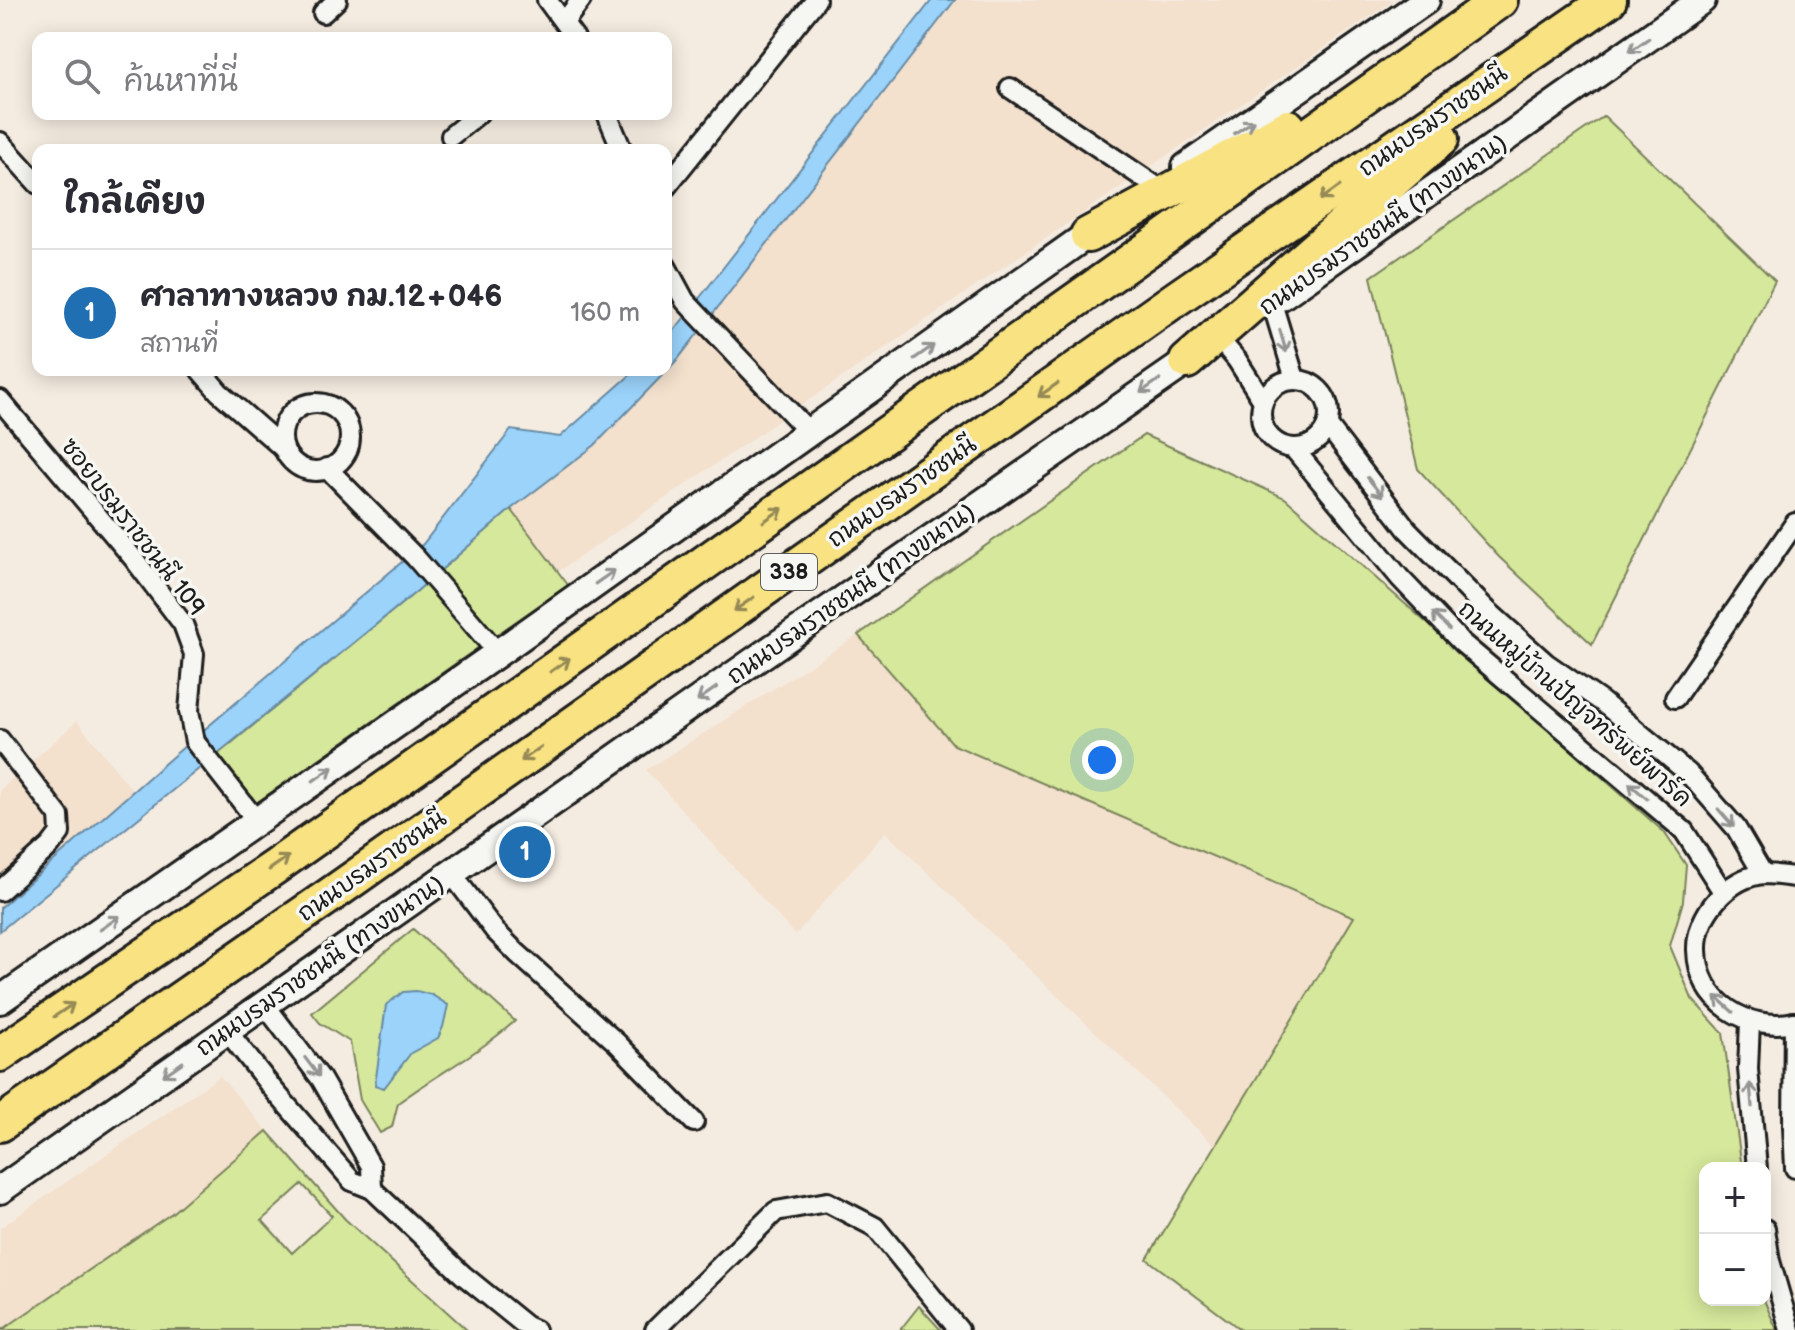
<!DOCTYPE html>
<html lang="th">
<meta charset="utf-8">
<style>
body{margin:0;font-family:"Balsamiq Sans","Playpen Sans Thai",sans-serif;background:#f7f7f7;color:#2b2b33}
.controls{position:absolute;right:24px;bottom:24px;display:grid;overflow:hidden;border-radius:16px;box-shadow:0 4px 20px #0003}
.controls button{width:72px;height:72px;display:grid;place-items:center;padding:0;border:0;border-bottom:2px solid #e1e1e2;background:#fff;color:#2b2b33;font:40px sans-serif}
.you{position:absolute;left:1102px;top:760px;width:28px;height:28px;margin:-20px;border:6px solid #fff;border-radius:50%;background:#1a73e8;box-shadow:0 0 0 12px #1a73e833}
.badge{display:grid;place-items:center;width:52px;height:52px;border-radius:50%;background:#1f6fb2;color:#fff;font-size:26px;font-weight:700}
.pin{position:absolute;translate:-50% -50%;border:4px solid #fff;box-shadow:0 2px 8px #0006}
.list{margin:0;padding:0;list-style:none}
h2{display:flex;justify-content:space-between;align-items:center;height:104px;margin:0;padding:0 32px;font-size:34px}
h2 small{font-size:26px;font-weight:400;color:#7c7c81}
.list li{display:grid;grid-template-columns:52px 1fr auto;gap:24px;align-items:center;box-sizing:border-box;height:128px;padding:0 32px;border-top:2px solid #e1e1e2}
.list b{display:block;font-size:30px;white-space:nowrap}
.list p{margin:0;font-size:26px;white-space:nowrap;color:#7c7c81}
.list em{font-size:26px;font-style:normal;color:#7c7c81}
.icon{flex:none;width:44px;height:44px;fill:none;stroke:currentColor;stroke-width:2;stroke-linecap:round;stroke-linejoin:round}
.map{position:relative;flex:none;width:1795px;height:1330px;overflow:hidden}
.search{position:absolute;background:#fff;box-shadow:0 4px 20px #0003;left:32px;top:32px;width:640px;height:88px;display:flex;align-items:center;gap:20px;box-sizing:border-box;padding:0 28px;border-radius:16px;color:#7c7c81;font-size:30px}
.panel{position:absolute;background:#fff;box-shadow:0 4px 20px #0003;left:32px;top:144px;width:640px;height:232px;border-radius:16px}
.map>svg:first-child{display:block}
.built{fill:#f3e0cd}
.green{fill:#d6e89c;stroke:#79825c;stroke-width:2;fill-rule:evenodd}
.water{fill:#9bd3fb;stroke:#688aa2;stroke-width:2}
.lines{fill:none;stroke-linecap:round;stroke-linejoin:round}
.street-casing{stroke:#1c1c1c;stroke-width:24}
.secondary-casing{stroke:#1c1c1c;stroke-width:32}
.highway-casing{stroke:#1c1c1c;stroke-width:40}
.street{stroke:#f6f6f2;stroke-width:18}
.secondary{stroke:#f6f6f2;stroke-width:26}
.highway{stroke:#f8e281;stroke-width:34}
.oneway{stroke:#949492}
.oneway2{stroke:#958954}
.labels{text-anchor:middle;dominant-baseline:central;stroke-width:7;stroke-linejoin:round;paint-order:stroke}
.shield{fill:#f6f6f2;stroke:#5d5d5c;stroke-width:2}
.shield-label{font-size:22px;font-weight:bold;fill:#1c1c1c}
.street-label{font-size:24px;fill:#1c1c1c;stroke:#f6f6f2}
</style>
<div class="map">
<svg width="1795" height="1330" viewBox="0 0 1795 1330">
<rect width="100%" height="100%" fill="#f5ece1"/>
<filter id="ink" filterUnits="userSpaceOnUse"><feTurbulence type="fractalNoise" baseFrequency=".0125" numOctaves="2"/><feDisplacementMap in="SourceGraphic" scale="16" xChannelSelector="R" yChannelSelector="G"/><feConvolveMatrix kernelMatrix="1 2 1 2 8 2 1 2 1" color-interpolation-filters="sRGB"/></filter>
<g filter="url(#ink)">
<g class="built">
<path d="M 955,0 L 1394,0 L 559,571 L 511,509 L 595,445 L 678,359 Z"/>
<path d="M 858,635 L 954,745 L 1354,917 L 1215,1146 L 885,832 L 795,935 L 646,770 Z"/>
<path d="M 77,721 L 133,791 L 0,908 L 0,790 Z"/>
<path d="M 220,1076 L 267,1131 L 172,1213 L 0,1330 L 0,1228 Z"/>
</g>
<g class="green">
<path d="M 1604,116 L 1775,281 L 1592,644 L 1499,557 L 1418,469 L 1371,277 Z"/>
<path d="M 1144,435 L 1285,498 L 1664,832 L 1686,865 L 1683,901 L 1670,946 L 1692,999 L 1723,1033 L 1742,1168 L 1705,1168 L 1705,1300 L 1764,1300 L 1777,1330 L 1241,1330 L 1147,1259 L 1354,917 L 954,745 L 858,635 Z"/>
<path d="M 511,509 L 568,585 L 256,803 L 217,755 L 417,591 Z"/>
<path d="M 413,929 L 515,1021 C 479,1053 436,1075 398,1103 L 392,1127 L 380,1133 L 360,1100 L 350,1042 L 320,1023 L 312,1013 Z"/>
<path d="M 267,1131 L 345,1219 L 467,1330 L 2,1330 L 172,1213 ZM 302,1184 L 332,1216 L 292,1253 L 262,1220 Z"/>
<path d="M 919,1306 L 941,1330 L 900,1330 Z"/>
</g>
<g class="water">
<path d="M 932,0 L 955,0 L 678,359 L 595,445 L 511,509 L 417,591 L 0,931 L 0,908 L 172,757 L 423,544 L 511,430 L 560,437 L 636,370 L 666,370 L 666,341 Z"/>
<path d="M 416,991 L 432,995 L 448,1005 L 443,1027 L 438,1038 L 411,1053 L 384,1088 L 375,1085 L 386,1005 L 403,992 Z"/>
</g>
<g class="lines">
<defs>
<g id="street">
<path d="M 547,0 L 575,38"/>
<path d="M 323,13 L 337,0"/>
<path d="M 565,21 L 581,0"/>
<path d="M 1010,88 L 1157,187"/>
<path d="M 607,114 L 622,150"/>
<path d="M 451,136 L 478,114"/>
<path d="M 0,142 L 38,184"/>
<path d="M 666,187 L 816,0"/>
<path d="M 666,266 L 685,301 L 810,433"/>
<path d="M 1272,303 L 1295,379"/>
<path d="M 1219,339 L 1237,360 L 1263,401"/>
<path d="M 200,370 L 219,392 L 284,449"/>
<circle cx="1295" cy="414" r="34"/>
<path d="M 0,400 L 134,559 L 183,624 L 194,654 L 189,711 L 195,742 L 256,820"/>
<circle cx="316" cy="437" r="34"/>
<path d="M 1328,426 L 1407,529 L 1489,612 L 1546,663 L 1602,702 L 1688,773 L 1736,828 L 1763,874"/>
<path d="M 1294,449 L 1400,578 L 1462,643 L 1684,831 L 1723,892"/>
<path d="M 327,468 L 415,557 L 498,653"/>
<path d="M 1675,698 L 1795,523"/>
<path d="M 0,740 L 59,816 L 60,833 L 50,846 L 0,891"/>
<path d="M 452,874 L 495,931 L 517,953 L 617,1043 L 694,1122"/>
<path d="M 1795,877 C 1785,876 1774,874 1764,874 C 1729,877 1696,914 1697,950 C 1698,1002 1747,1032 1795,1022"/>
<path d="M 265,1005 L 321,1079 L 371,1166 L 372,1189"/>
<path d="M 1750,1022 L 1748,1069 L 1757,1168"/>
<path d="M 1794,1022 L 1793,1126 L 1795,1168"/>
<path d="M 228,1032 L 272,1088 L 352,1181 L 372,1189 L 463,1275 L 526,1326 L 535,1330"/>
<path d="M 1765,1229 L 1770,1261 L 1790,1330"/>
<path d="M 655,1330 L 776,1211 L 827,1202 L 875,1227 L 959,1330"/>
</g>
<g id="secondary">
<path d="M 1186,167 L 1426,0"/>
<path d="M 1280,297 L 1702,0"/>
<path d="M 0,1000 L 498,653 L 1101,225"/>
<path d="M 0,1190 L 751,663 L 1202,351"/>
</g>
<g id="highway">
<path d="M 1088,235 L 1288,127"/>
<path d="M 1187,361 L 1441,139"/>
<path d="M 0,1054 L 276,866 L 1500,0"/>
<path d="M 0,1124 L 332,894 L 1177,298 L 1609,0"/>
</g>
</defs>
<use href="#street" class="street-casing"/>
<use href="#secondary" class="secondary-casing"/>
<use href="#highway" class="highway-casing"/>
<use href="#street" class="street"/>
<use href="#secondary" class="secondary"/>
<use href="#highway" class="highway"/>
</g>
<defs><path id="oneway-shaft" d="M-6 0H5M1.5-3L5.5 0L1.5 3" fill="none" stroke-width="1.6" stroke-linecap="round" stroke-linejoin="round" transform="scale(2)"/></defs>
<g class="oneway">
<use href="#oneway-shaft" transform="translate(1639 45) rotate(145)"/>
<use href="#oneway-shaft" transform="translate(1244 127) rotate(-34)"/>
<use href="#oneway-shaft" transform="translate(1283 341) rotate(74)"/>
<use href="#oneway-shaft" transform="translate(924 352) rotate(-35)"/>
<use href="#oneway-shaft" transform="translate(1150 386) rotate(145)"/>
<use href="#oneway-shaft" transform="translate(1375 487) rotate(52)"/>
<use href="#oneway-shaft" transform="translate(605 577) rotate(-35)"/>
<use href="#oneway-shaft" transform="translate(1441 621) rotate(-134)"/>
<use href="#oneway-shaft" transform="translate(707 694) rotate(145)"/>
<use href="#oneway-shaft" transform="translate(323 774) rotate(-35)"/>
<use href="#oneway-shaft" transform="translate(1638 791) rotate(-139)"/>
<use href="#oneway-shaft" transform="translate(1726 818) rotate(49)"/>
<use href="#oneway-shaft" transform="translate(110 923) rotate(-35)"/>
<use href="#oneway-shaft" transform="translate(1724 1004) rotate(-138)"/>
<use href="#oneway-shaft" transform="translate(312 1067) rotate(53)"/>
<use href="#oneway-shaft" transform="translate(173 1069) rotate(145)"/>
<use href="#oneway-shaft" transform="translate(1751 1095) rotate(-95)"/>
</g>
<g class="oneway2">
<use href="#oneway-shaft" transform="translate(1330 193) rotate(145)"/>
<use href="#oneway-shaft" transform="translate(1048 390) rotate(145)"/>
<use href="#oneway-shaft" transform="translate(773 515) rotate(-35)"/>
<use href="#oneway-shaft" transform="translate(744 604) rotate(145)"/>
<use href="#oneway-shaft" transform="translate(560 665) rotate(-35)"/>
<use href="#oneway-shaft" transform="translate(531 754) rotate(145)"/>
<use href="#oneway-shaft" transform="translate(279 863) rotate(-35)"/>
<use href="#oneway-shaft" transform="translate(64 1010) rotate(-34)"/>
</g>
</g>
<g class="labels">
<rect class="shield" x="761" y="554" width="56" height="36" rx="6"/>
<g class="shield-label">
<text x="789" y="572">338</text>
</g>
<g class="street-label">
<text transform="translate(1433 121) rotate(-35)">ถนนบรมราชชนนี</text>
<text transform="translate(1383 225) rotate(-35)">ถนนบรมราชชนนี (ทางขนาน)</text>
<text transform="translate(902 492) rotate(-35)">ถนนบรมราชชนนี</text>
<text transform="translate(133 527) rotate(52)">ซอยบรมราชชนนี 109</text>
<text transform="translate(851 594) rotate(-35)">ถนนบรมราชชนนี (ทางขนาน)</text>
<text transform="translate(1575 704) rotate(41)">ถนนหมู่บ้านปัญจทรัพย์พาร์ค</text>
<text transform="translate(372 866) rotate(-35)">ถนนบรมราชชนนี</text>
<text transform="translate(320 966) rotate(-35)">ถนนบรมราชชนนี (ทางขนาน)</text>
</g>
</g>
</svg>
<div class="controls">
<button>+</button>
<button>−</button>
</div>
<div class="you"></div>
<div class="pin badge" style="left:525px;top:852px">1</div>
<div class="search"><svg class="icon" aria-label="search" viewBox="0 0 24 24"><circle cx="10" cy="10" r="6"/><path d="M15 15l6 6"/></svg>ค้นหาที่นี่</div>
<section class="panel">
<h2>ใกล้เคียง<small></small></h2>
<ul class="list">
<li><span class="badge">1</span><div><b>ศาลาทางหลวง กม.12+046</b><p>สถานที่</p></div><em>160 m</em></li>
</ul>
</section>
</div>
